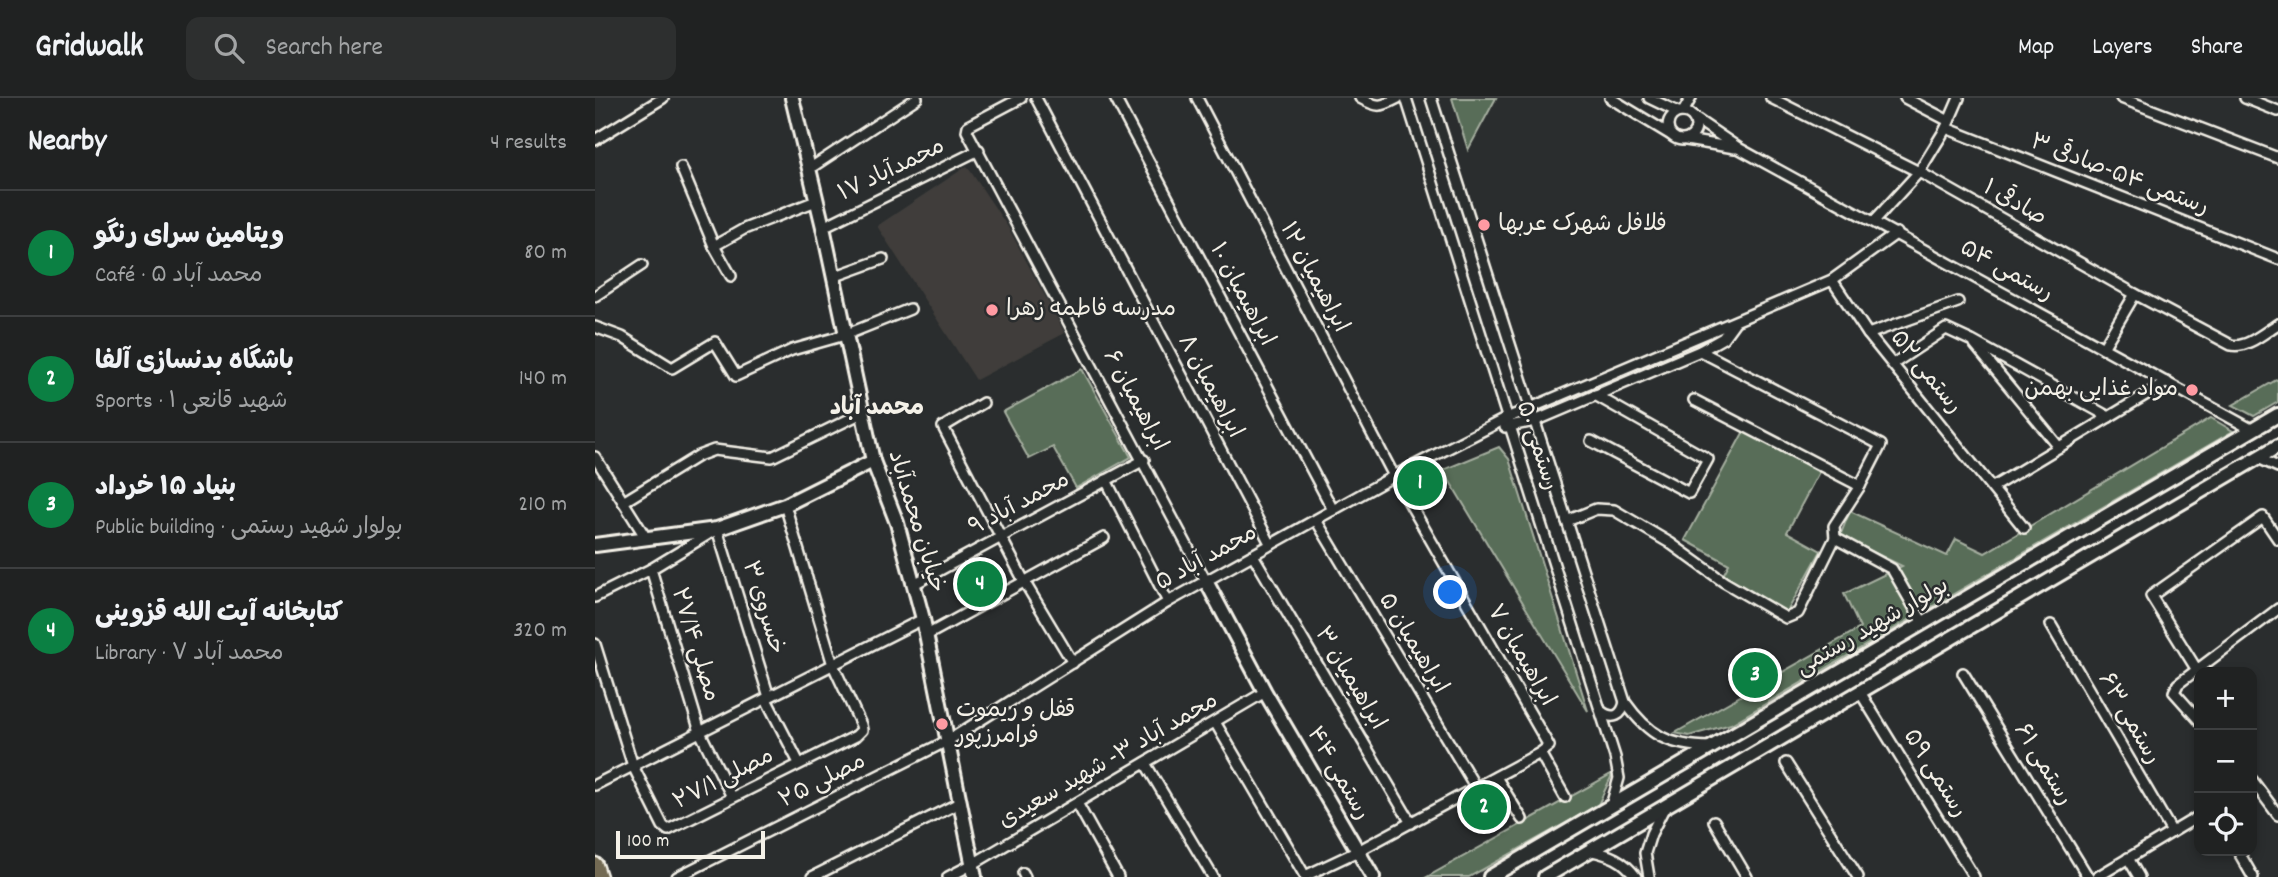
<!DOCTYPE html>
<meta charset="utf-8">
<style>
body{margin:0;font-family:Dekko,"Playpen Sans Arabic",sans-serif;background:#2d2f2f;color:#f1f3f6}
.controls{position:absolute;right:21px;bottom:21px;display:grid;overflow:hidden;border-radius:14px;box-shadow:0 4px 10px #0003}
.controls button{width:63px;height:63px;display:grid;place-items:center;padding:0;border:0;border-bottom:2px solid #3d3f40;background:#202222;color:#f1f3f6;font:35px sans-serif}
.scale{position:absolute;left:21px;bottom:18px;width:149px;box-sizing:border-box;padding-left:7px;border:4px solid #f4f1e8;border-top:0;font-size:19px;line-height:24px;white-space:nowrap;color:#f4f1e8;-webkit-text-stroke:5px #2a2d2e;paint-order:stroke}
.you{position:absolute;left:856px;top:495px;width:24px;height:24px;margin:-18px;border:5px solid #fff;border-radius:50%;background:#1a73e8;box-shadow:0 0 0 10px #1a73e833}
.badge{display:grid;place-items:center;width:46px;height:46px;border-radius:50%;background:#0b8043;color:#fff;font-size:23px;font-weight:700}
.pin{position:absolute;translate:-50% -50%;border:4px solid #fff;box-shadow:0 2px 7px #0006}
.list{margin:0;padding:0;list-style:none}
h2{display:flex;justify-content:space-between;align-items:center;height:91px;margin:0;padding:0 28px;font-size:30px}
h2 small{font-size:23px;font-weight:400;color:#a2a4a5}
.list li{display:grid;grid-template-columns:46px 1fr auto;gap:21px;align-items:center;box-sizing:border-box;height:126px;padding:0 28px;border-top:2px solid #3d3f40}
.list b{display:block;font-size:26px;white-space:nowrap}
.list p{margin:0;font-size:23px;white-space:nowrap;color:#a2a4a5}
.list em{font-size:23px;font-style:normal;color:#a2a4a5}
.icon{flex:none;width:38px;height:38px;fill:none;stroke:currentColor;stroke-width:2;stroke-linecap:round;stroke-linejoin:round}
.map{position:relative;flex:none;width:1683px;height:779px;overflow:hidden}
header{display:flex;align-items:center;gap:42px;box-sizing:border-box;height:98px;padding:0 35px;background:#202222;border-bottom:2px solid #3d3f40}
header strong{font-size:33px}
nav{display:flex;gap:38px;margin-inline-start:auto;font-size:24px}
.search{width:490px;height:63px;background:#2d2f2f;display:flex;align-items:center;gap:18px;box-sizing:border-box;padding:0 24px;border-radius:14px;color:#a2a4a5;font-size:26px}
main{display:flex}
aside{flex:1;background:#202222}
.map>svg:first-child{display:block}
.built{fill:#3f3d3a}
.green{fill:#586d58;stroke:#a6afa0;stroke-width:2}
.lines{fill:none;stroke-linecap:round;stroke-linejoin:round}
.street-casing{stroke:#f4f1e8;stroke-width:14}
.secondary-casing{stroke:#f4f1e8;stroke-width:18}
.primary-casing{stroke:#f4f1e8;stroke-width:19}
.street{stroke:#2a2d2e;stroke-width:9}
.secondary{stroke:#2a2d2e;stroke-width:12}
.primary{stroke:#736b52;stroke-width:14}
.poi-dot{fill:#ff9aa2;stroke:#2a2d2e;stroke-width:2.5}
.labels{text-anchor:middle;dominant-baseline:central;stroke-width:5;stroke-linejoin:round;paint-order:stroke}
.street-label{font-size:23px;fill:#f4f1e8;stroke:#2a2d2e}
.poi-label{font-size:23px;fill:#f4f1e8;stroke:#2a2d2e;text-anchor:start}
.neighbourhood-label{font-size:24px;font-weight:bold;fill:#f4f1e8;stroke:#2a2d2e}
</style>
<header>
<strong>Gridwalk</strong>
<div class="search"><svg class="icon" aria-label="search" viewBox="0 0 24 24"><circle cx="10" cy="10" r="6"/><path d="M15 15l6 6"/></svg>Search here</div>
<nav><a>Map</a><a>Layers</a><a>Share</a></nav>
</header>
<main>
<aside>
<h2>Nearby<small>4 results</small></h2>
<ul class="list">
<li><span class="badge">1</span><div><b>ویتامین سرای رنگو</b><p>Café · محمد آباد ۵</p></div><em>80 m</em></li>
<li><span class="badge">2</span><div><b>باشگاه بدنسازی آلفا</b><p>Sports · شهید قانعی ۱</p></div><em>140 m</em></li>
<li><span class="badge">3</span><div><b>بنیاد ۱۵ خرداد</b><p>Public building · بولوار شهید رستمی</p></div><em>210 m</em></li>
<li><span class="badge">4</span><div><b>کتابخانه آیت الله قزوینی</b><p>Library · محمد آباد ۷</p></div><em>320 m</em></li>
</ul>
</aside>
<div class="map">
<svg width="1683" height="779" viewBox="0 0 1683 779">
<rect width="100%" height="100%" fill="#2a2d2e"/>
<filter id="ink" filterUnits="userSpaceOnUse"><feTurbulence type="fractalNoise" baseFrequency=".0143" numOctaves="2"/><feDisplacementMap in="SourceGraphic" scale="14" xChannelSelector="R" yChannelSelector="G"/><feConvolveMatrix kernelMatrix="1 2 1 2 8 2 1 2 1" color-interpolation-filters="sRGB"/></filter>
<g filter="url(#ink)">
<path class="built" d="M 372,68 L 413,129 L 470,235 L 381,282 L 282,128 Z"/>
<g class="green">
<path d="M 857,0 L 901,0 L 873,52 Z"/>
<path d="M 487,271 L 536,359 L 481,390 L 458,349 L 434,361 L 408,314 Z"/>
<path d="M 1683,281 L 1683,304 L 1659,318 L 1638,307 Z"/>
<path d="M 1616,320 L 1638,333 L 1136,626 L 1094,638 L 1080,635 L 1265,530 L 1249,496 L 1307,468 L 1245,438 L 1255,413 L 1352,458 L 1361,441 L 1390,455 Z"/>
<path d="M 1149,333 L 1224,374 L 1192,434 L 1226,453 L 1192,514 L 1127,479 L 1134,466 L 1090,442 Z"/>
<path d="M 904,349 L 914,361 L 993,613 L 848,372 Z"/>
<path d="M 1018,675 L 1003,707 L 874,779 L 832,779 Z"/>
</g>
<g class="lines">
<defs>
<g id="street">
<path d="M 426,0 L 373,28 L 372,33 L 611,483"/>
<path d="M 441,0 L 676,447"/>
<path d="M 520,0 L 738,412"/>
<path d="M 602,0 L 799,378 L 954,648 L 945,655 L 763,753 L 710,778 L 620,624"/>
<path d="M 765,0 C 783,10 786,9 803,0"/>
<path d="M 811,0 L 1020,659 L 1024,680 L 1016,708"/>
<path d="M 836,0 L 1030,604 C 1054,638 1074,648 1116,649"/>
<path d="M 1015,0 L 1076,37"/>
<path d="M 1054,0 L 1083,14"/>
<path d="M 1176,0 L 1324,74 L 1540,196 L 1636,247 C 1651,251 1670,234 1683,226"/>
<path d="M 1310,0 L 1354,23"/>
<path d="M 1526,0 L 1683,60"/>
<path d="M 1650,0 L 1683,13"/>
<circle cx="1087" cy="28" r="14"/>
<path d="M 1088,14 L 1096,0"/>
<path d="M 1098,19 L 1145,51 L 1658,332"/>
<path d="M 1351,30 L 1683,161"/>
<path d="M 0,42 L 68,0"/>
<path d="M 1091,42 L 1140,50"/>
<path d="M 86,69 L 119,148 L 136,178"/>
<path d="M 214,71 L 322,0"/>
<path d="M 1279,123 L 1324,74 L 1351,30 L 1364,0"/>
<path d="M 228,129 L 384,52"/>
<path d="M 119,148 L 149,131 L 221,103"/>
<path d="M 238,179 L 288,161"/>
<path d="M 1237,182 L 1273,236 L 1429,430"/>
<path d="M 0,198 L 47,167"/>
<path d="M 0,229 L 27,239 L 77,270 L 120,244 L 141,278 L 197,252 L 250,237 L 315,211"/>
<path d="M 1273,236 L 1363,204"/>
<path d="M 1380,247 L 1464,349"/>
<path d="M 1508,250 L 1540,196"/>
<path d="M 1105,253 L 1286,347 L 1265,388 L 1239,428 L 1240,440"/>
<path d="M 1298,266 L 1351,231 L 1377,243 L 1514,319"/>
<path d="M 1099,302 L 1265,388"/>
<path d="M 388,305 L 348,329 L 430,485 L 478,565"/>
<path d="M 910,329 L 940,323 L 1105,253 L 1128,240 L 1139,225"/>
<path d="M 996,343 L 1094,395 L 1113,361 L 1000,297"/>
<path d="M 0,359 L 51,440"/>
<path d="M 1663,360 L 1683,369"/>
<path d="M 511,382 L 573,504"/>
<path d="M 1398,389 L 1572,284"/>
<path d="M 28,404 L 103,358 L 119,352 L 177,359 L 267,315"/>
<path d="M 721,422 L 881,690"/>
<path d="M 972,423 L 1001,411 L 1019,412 L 1075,445 L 1129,484 L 1191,520 L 1203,515 L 1240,440 L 1297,471 L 1328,525"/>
<path d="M 658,457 L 816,725"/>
<path d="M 56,471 L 105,634 L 137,699"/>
<path d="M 319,486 L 549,362"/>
<path d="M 0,499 L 56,471 L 122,431 L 174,599"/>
<path d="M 1456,527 L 1577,734"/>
<path d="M 332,537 L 509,440"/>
<path d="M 0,546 L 38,668 L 68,728 L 73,732 L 261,638 L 267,632 L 266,627 L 238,567 L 190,407"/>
<path d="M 1602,572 L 1556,498 L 1668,419 L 1683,441"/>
<path d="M 1368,575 L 1493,779"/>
<path d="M 1265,594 L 1379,779"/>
<path d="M 171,601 L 204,665"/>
<path d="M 1007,614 C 1018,622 1027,618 1030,604"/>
<path d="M 1604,622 L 1579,594 L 1583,586 L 1683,511"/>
<path d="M 945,655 L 970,699"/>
<path d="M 550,665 L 618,779"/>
<path d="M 1191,665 L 1263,779"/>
<path d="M 901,679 L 927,721"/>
<path d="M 1657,682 L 1683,717"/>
<path d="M 0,687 L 328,521"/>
<path d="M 482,705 L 523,779"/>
<path d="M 1119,723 L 1152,779"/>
<path d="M 994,752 C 1015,757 1028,761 1041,779"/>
<path d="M 1643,753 L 1658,779"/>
<path d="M 1533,760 L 1544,779"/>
<path d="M 428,775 L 430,779"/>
<path d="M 82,779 L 354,642 L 573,504 L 799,378 L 912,320 L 1237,182 L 1302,135"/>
<path d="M 217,779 L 366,704"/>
<path d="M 353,779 L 378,766 L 670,594"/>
<path d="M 1054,779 L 1050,755 L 1056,736 L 1069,710"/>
<path d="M 1502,779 L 1604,718"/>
</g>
<g id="secondary">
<path d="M 197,0 L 228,129 L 278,363 L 302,425 L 328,521 L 380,779"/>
<path d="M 0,447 L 122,431 L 190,407 L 278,363"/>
<path d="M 611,483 L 670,594 L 778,779"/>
<path d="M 895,779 L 1683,317"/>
<path d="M 950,779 L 1683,348"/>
</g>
<path id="primary" d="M 0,767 L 4,779"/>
</defs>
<use href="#street" class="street-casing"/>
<use href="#secondary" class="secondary-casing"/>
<use href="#primary" class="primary-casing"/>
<use href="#street" class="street"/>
<use href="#secondary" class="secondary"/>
<use href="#primary" class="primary"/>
</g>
</g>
<g class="poi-dot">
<circle cx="889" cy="127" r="7"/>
<circle cx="397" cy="212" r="7"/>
<circle cx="1597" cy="292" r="7"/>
<circle cx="347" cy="626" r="7"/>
</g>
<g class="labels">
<g class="street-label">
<text transform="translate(297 73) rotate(-26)">محمدآباد ۱۷</text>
<text transform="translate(1524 78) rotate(21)">رستمی ۵۴-صادقی ۳</text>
<text transform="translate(1419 106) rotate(30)">صادقی ۱</text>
<text transform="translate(1411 174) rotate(29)">رستمی ۵۴</text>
<text transform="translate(718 180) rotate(62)">ابراهیمیان ۱۲</text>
<text transform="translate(646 197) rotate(62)">ابراهیمیان ۱۰</text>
<text transform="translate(1330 275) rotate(51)">رستمی ۵۲</text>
<text transform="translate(614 289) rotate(62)">ابراهیمیان ۸</text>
<text transform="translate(539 303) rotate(62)">ابراهیمیان ۶</text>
<text transform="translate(941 348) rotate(72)">رستمی ۵۰</text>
<text transform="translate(425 407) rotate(-28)">محمد آباد ۹</text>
<text transform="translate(320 424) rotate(73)">خیابان محمدآباد</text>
<text transform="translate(612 461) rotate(-29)">محمد آباد ۵</text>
<text transform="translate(167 510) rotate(73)">خسروی ۳</text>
<text transform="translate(1278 530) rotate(-30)">بولوار شهید رستمی</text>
<text transform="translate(817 546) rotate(59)">ابراهیمیان ۵</text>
<text transform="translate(99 547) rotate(73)">مصلی ۲۷/۴</text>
<text transform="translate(925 558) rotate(60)">ابراهیمیان ۷</text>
<text transform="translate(754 581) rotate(59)">ابراهیمیان ۳</text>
<text transform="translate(1533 621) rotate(60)">رستمی ۶۳</text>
<text transform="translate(514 664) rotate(-30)">محمد آباد ۳- شهید سعیدی</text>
<text transform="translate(1447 667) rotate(59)">رستمی ۶۱</text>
<text transform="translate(742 676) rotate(60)">رستمی ۴۴</text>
<text transform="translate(1339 676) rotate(58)">رستمی ۵۹</text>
<text transform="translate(129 682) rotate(-27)">مصلی ۲۷/۱</text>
<text transform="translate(228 684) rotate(-27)">مصلی ۲۵</text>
</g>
<g class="poi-label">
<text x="903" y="127">فلافل شهرک عربها</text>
<text x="411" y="212">مدرسه فاطمه زهرا</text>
<text x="1583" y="292" text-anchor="end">مواد غذایی بهمن</text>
<text x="361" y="613">قفل و ریموت<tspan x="361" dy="26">فرامرزپور</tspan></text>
</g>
<g class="neighbourhood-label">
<text x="282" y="311">محمد آباد</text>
</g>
</g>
</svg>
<div class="controls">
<button>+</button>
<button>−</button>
<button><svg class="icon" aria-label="locate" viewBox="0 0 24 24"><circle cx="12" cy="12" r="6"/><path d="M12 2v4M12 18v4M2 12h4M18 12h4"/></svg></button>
</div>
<div class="scale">100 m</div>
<div class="you"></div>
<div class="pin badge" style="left:825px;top:385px">1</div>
<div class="pin badge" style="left:889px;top:709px">2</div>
<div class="pin badge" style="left:1160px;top:577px">3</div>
<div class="pin badge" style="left:385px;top:486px">4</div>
</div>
</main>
